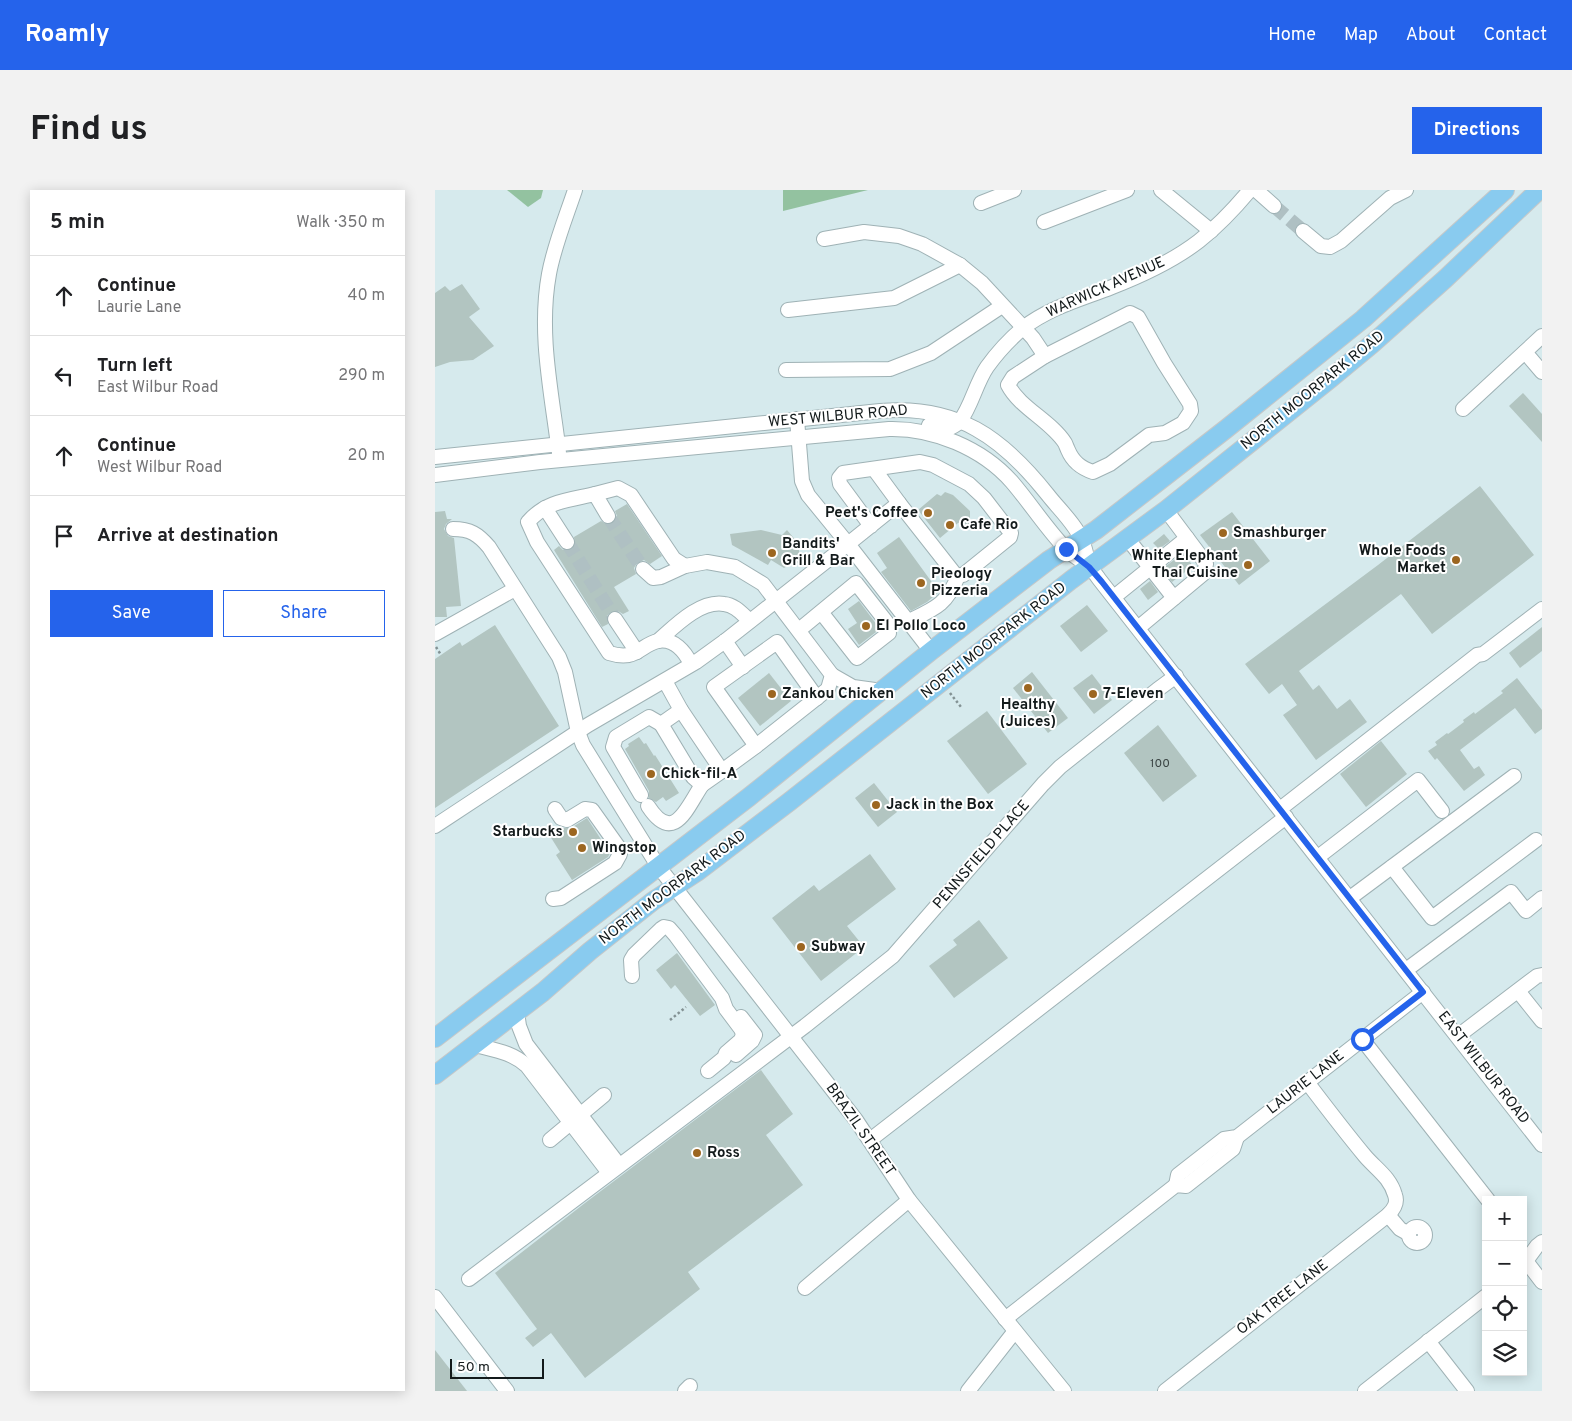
<!DOCTYPE html>
<meta charset="utf-8">
<style>
body{margin:0;font-family:Overpass,sans-serif;background:#f2f2f2;color:#202124}
.controls{position:absolute;right:15px;bottom:15px;display:grid;overflow:hidden;border-radius:0px;box-shadow:0 2px 12px #0003}
.controls button{width:45px;height:45px;display:grid;place-items:center;padding:0;border:0;border-bottom:1px solid #e0e0e0;background:#fff;color:#202124;font:25px sans-serif}
.scale{position:absolute;left:15px;bottom:12px;width:94px;box-sizing:border-box;padding-left:5px;border:2px solid #131a1b;border-top:0;font-size:14px;line-height:18px;white-space:nowrap;color:#131a1b;-webkit-text-stroke:4px #fff;paint-order:stroke}
.stop{position:absolute;width:15px;height:15px;margin:-11px;border:4px solid #2563eb;border-radius:50%;background:#fff}
.stop.end{background:#2563eb;border-color:#fff;box-shadow:0 1px 5px #0008}
.list{margin:0;padding:0;list-style:none}
h2{display:flex;justify-content:space-between;align-items:center;height:65px;margin:0;padding:0 20px;font-size:21px}
h2 small{font-size:16px;font-weight:400;color:#757577}
.list li{display:grid;grid-template-columns:32px 1fr auto;gap:15px;align-items:center;box-sizing:border-box;height:80px;padding:0 20px;border-top:1px solid #e0e0e0}
.list b{display:block;font-size:19px;white-space:nowrap}
.list p{margin:0;font-size:16px;white-space:nowrap;color:#757577}
.list em{font-size:16px;font-style:normal;color:#757577}
.actions{display:flex;gap:10px;padding:15px 20px}
.actions a{flex:1;padding:11px 0;border:1px solid #2563eb;border-radius:0px;text-align:center;font-size:18px;color:#2563eb}
.actions .main{background:#2563eb;color:#fff}
.icon{flex:none;width:28px;height:28px;fill:none;stroke:currentColor;stroke-width:2;stroke-linecap:round;stroke-linejoin:round}
.map{position:relative;flex:none;width:1107px;height:1201px;overflow:hidden;border-radius:0px}
header{display:flex;align-items:center;gap:30px;box-sizing:border-box;height:70px;padding:0 25px;background:#2563eb;color:#fff}
header strong{font-size:24px}
nav{display:flex;gap:28px;margin-inline-start:auto;font-size:18px}
.intro{display:flex;align-items:center;justify-content:space-between;box-sizing:border-box;height:120px;padding:0 30px}
h1{margin:0;font-size:35px}
.button{padding:12px 22px;border-radius:0px;background:#2563eb;color:#fff;font-size:18px;font-weight:700}
main{display:flex;gap:30px;padding:0 30px}
aside{flex:1;background:#fff;border-radius:0px;box-shadow:0 2px 12px #0003}
.map>svg:first-child{display:block}
.green{fill:#93c2a0}
.building{fill:#b2c5c1}
.lines{fill:none;stroke-linecap:round;stroke-linejoin:round}
.minor-tunnel{stroke:#afc0c3;stroke-width:14;stroke-dasharray:14 7;stroke-linecap:butt}
.minor-casing{stroke:#9fb2b5;stroke-width:16}
.major-casing{stroke:#c6c8c8;stroke-width:20}
.path{stroke:#839294;stroke-width:2.5;stroke-dasharray:2.5 2.5;stroke-linecap:butt}
.minor{stroke:#fff;stroke-width:14}
.major{stroke:#89cbef;stroke-width:18}
.route{stroke:#2563eb;stroke-width:6}
.poi-dot{fill:#9c6620;stroke:#fff;stroke-width:2}
.labels{text-anchor:middle;dominant-baseline:central;stroke-width:4;stroke-linejoin:round;paint-order:stroke}
.number-label{font-size:12px;fill:#3b4544}
.street-label{font-size:15px;fill:#131a1b;stroke:#fff}
.poi-label{font-size:15px;font-weight:bold;fill:#131a1b;stroke:#fff;text-anchor:start}
</style>
<header>
<strong>Roamly</strong>
<nav><a>Home</a><a>Map</a><a>About</a><a>Contact</a></nav>
</header>
<div class="intro"><h1>Find us</h1><a class="button">Directions</a></div>
<main>
<aside>
<h2>5 min<small>Walk · 350 m</small></h2>
<ul class="list">
<li><svg class="icon" aria-label="ahead" viewBox="0 0 24 24"><path d="M12 20V5M6 11l6-6 6 6"/></svg><div><b>Continue</b><p>Laurie Lane</p></div><em>40 m</em></li>
<li><svg class="icon" aria-label="left" viewBox="0 0 24 24"><path d="M17 20v-9H6M10 6l-5 5 5 5"/></svg><div><b>Turn left</b><p>East Wilbur Road</p></div><em>290 m</em></li>
<li><svg class="icon" aria-label="ahead" viewBox="0 0 24 24"><path d="M12 20V5M6 11l6-6 6 6"/></svg><div><b>Continue</b><p>West Wilbur Road</p></div><em>20 m</em></li>
<li><svg class="icon" aria-label="arrive" viewBox="0 0 24 24"><path d="M6 21V4h12l-3 4 3 4H6"/></svg><div><b>Arrive at destination</b></div></li>
</ul>
<div class="actions"><a class="main">Save</a><a>Share</a></div>
</aside>
<div class="map">
<svg width="1107" height="1201" viewBox="0 0 1107 1201">
<rect width="100%" height="100%" fill="#d6eaed"/>
<g class="green">
<path d="M 72,0 L 108,0 L 106,8 L 93,17 Z"/>
<path d="M 348,0 L 433,0 L 348,21 Z"/>
</g>
<g class="building">
<path d="M 27,94 L 45,119 L 34,127 L 59,156 L 38,170 L 15,172 L 0,177 L 0,103 L 10,96 L 15,101 Z"/>
<path d="M 1088,203 L 1107,224 L 1107,252 L 1074,216 Z"/>
<path d="M 1045,296 L 1099,365 L 997,444 L 966,404 L 864,481 L 878,500 L 884,495 L 902,519 L 915,509 L 932,532 L 881,570 L 848,525 L 862,515 L 847,494 L 834,504 L 810,474 L 943,375 Z"/>
<path d="M 510,302 L 518,305 L 535,321 L 535,335 L 523,333 L 505,348 L 483,320 L 502,304 L 506,306 Z"/>
<path d="M 192,314 L 227,366 L 215,374 L 209,370 L 202,373 L 199,378 L 201,384 L 179,397 L 194,421 L 188,424 L 183,421 L 176,422 L 172,426 L 173,434 L 167,437 L 119,360 L 124,356 L 128,360 L 136,360 L 140,356 L 139,347 L 166,331 L 173,335 L 178,333 L 182,326 L 180,321 Z"/>
<path d="M 10,321 L 12,329 L 17,329 L 11,334 L 9,339 L 13,346 L 19,348 L 26,416 L 11,417 L 12,427 L 0,427 L 0,322 Z"/>
<path d="M 797,322 L 835,371 L 804,395 L 765,345 Z"/>
<path d="M 326,340 L 347,345 L 352,340 L 363,353 L 366,374 L 359,372 L 349,378 L 336,370 L 333,375 L 297,355 L 295,344 Z"/>
<path d="M 729,344 L 735,351 L 724,359 L 718,353 Z"/>
<path d="M 464,347 L 504,402 L 492,412 L 476,421 L 446,382 L 452,378 L 442,363 Z"/>
<path d="M 748,363 L 758,376 L 737,392 L 727,379 Z"/>
<path d="M 715,391 L 723,402 L 713,410 L 705,399 Z"/>
<path d="M 424,411 L 445,439 L 424,455 L 413,439 L 422,433 L 413,419 Z"/>
<path d="M 652,415 L 673,441 L 646,462 L 625,436 Z"/>
<path d="M 60,435 L 124,536 L 0,618 L 0,469 L 25,452 L 27,456 Z"/>
<path d="M 1107,437 L 1107,461 L 1085,478 L 1074,463 Z"/>
<path d="M 597,482 L 633,528 L 613,543 L 578,498 Z"/>
<path d="M 334,483 L 356,511 L 325,536 L 303,508 Z"/>
<path d="M 657,484 L 677,510 L 659,524 L 638,498 Z"/>
<path d="M 1082,488 L 1107,520 L 1107,539 L 1100,544 L 1080,518 L 1025,560 L 1039,579 L 1044,576 L 1050,585 L 1029,601 L 1002,568 L 1000,570 L 993,561 L 1002,555 L 1000,552 L 1012,543 L 1013,544 L 1029,532 L 1028,530 L 1039,522 L 1040,524 L 1068,503 L 1066,501 Z"/>
<path d="M 552,521 L 592,574 L 553,604 L 512,551 Z"/>
<path d="M 723,535 L 762,586 L 728,612 L 689,563 Z"/>
<path d="M 204,547 L 209,554 L 211,553 L 219,566 L 220,565 L 244,603 L 231,611 L 228,607 L 221,612 L 214,608 L 214,601 L 190,559 L 194,556 L 193,554 Z"/>
<path d="M 946,551 L 972,584 L 931,617 L 905,584 Z"/>
<path d="M 439,593 L 462,622 L 443,637 L 420,608 Z"/>
<path d="M 152,628 L 175,663 L 173,667 L 137,690 L 121,665 L 125,662 L 115,646 L 128,638 L 136,638 Z"/>
<path d="M 435,664 L 461,699 L 412,736 L 429,757 L 386,791 L 337,728 L 379,695 L 384,701 Z"/>
<path d="M 544,730 L 573,768 L 519,808 L 494,776 L 522,755 L 518,750 Z"/>
<path d="M 242,763 L 280,815 L 265,826 L 240,795 L 236,799 L 221,780 Z"/>
<path d="M 326,880 L 358,924 L 331,945 L 368,995 L 253,1082 L 265,1099 L 150,1188 L 116,1143 L 98,1157 L 90,1148 L 102,1139 L 60,1083 L 150,1013 Z"/>
<path d="M 0,1160 L 32,1201 L 0,1201 Z"/>
</g>
<g class="lines">
<g class="minor-tunnel">
<path d="M 839,16 L 868,41"/>
<path d="M 173,326 L 208,379"/>
<path d="M 132,352 L 180,429"/>
</g>
<defs>
<g id="minor">
<path d="M 726,0 L 776,41"/>
<path d="M 821,0 L 839,16"/>
<path d="M 546,13 L 579,0"/>
<path d="M 609,32 L 692,0"/>
<path d="M 868,41 L 886,56 L 895,57 L 906,51 L 955,8 L 971,0"/>
<path d="M 389,49 L 429,42 L 464,46 L 487,54 L 525,75 L 547,93 L 598,148 L 610,166"/>
<path d="M 353,120 L 459,108 L 525,75"/>
<path d="M 695,123 L 703,127 L 729,173 L 755,214 L 756,221 L 748,233 L 730,243 L 714,245 L 675,274 L 658,282 C 646,278 638,272 633,260 C 632,258 631,255 630,253 C 616,231 585,218 573,195 L 578,187 L 610,166 Z"/>
<path d="M 1090,162 L 1107,182"/>
<path d="M 351,180 L 455,179 L 496,163 L 567,116"/>
<path d="M 1028,219 L 1107,146"/>
<path d="M 494,235 L 513,239 C 517,237 522,235 525,231 C 536,217 541,193 552,177 C 562,163 575,149 588,138 C 615,117 647,109 677,97 C 708,85 738,71 764,51 C 783,36 800,18 815,0"/>
<path d="M 124,263 C 117,204 103,144 114,84 C 119,56 131,27 140,0"/>
<path d="M 0,267 L 445,221 C 522,214 568,248 613,305 C 623,318 642,336 647,351 C 651,359 652,368 654,377"/>
<path d="M 439,279 L 464,313"/>
<path d="M 0,285 L 105,272 L 454,239 C 498,238 547,258 577,292 C 595,313 611,338 630,358 C 637,366 647,370 654,377 C 658,380 661,385 664,389 L 1107,955"/>
<path d="M 160,304 L 183,298 L 196,305 L 239,369 L 250,376"/>
<path d="M 110,318 L 132,352"/>
<path d="M 173,326 L 160,304 C 134,310 111,311 93,332 L 102,352 L 174,463 C 180,465 187,466 194,465 C 204,463 212,453 223,451 C 239,448 250,462 256,474"/>
<path d="M 436,336 L 405,294 L 404,288 L 408,283 L 485,272 L 498,275 L 534,294 L 549,308 L 576,343 L 575,347 L 528,385 L 523,386 L 519,383 L 464,313 L 413,354 L 496,461"/>
<path d="M 18,339 C 35,339 43,344 54,357 L 124,467 L 130,482 L 143,542 L 148,555 L 223,676 L 421,930 L 474,1010 L 629,1201"/>
<path d="M 692,348 L 739,408"/>
<path d="M 208,379 L 218,388 L 226,387 L 250,376 L 272,372 L 300,377 L 328,394 L 397,485 L 393,499 L 321,556 L 287,581"/>
<path d="M 679,407 L 752,348"/>
<path d="M 180,429 L 202,462"/>
<path d="M 472,432 C 499,419 512,415 523,386"/>
<path d="M 703,438 L 769,383 L 771,374 L 767,368 L 731,320"/>
<path d="M 364,440 L 421,393 L 453,434 L 454,443 L 422,468 L 386,422"/>
<path d="M 0,444 L 80,399"/>
<path d="M 223,451 C 240,436 265,410 289,414 C 300,415 307,424 315,431"/>
<path d="M 290,451 L 308,477"/>
<path d="M 397,485 L 418,497 L 447,501"/>
<path d="M 226,534 L 246,520"/>
<path d="M 321,556 L 279,497 L 342,452 L 382,508"/>
<path d="M 206,605 L 178,557 L 181,547 L 214,527 L 226,534 L 258,587 L 267,595 L 287,581 L 246,520 L 230,491"/>
<path d="M 213,616 C 239,656 252,617 267,595"/>
<path d="M 845,619 L 1042,465 L 1048,464 L 1107,419"/>
<path d="M 0,636 L 153,535 L 261,472 L 290,451 L 413,354 L 373,305 L 367,291 L 362,229"/>
<path d="M 883,667 L 983,590 L 1007,621"/>
<path d="M 957,677 L 997,728 L 1101,650"/>
<path d="M 915,708 L 1079,586"/>
<path d="M 118,709 L 126,708 L 180,673 L 185,664 L 184,658 L 157,620 L 150,619 L 132,630 L 126,628 L 120,619"/>
<path d="M 971,780 L 1076,702 L 1091,721 L 1107,708"/>
<path d="M 197,786 L 196,770 L 199,765 L 226,739 L 229,737 L 234,738 L 241,746 L 287,808 L 291,819 L 306,839 L 308,844 L 306,850 L 291,863 L 289,868 L 273,881"/>
<path d="M 1083,801 L 1107,831"/>
<path d="M 82,822 L 84,836 L 91,854 L 184,975"/>
<path d="M 1023,846 L 1102,786 L 1107,785"/>
<path d="M 927,849 L 1053,1010"/>
<path d="M 40,855 C 59,860 77,862 92,876 L 174,983"/>
<path d="M 301,865 L 317,851 L 320,845 L 306,827"/>
<path d="M 115,950 L 169,905"/>
<path d="M 435,950 L 851,627"/>
<path d="M 741,995 L 743,985 L 789,949 L 802,947 L 988,802"/>
<path d="M 953,1025 L 965,1039 L 974,1044"/>
<circle cx="982" cy="1045" r="8"/>
<path d="M 1091,1071 L 1107,1092"/>
<path d="M 1088,1075 L 1102,1056 L 1107,1052"/>
<path d="M 34,1089 L 370,836 L 458,766 L 608,594 L 625,577 L 722,500 L 741,486"/>
<path d="M 370,1098 L 474,1010"/>
<path d="M 0,1107 L 72,1201"/>
<path d="M 570,1129 L 741,995 L 751,996 L 798,959 L 802,947"/>
<path d="M 993,1151 L 1032,1201"/>
<path d="M 250,1201 L 255,1196"/>
<path d="M 533,1201 L 580,1141"/>
<path d="M 730,1201 L 953,1025 C 959,1019 963,1013 960,1005 C 955,987 941,979 930,966 C 910,942 891,917 872,892"/>
<path d="M 930,1201 L 1051,1106"/>
</g>
<g id="major">
<path d="M 0,848 L 314,607 L 496,461 L 614,370 L 661,340 L 791,239 L 928,129 L 1070,0"/>
<path d="M 0,885 L 108,802 L 155,761 L 218,711 L 262,682 L 354,612 L 636,390 L 731,320 L 895,189 L 937,154 L 1010,89 L 1104,0"/>
</g>
</defs>
<use href="#minor" class="minor-casing"/>
<use href="#major" class="major-casing"/>
<g class="path">
<path d="M 1,457 L 6,465"/>
<path d="M 515,503 L 526,517"/>
<path d="M 235,830 L 251,817"/>
</g>
<use href="#minor" class="minor"/>
<use href="#major" class="major"/>
</g>
<g class="lines">
<path class="route" d="M 631,359 L 654,377 L 667,392 L 988,802 L 927,849"/>
</g>
<g class="poi-dot">
<circle cx="493" cy="323" r="5"/>
<circle cx="515" cy="335" r="5"/>
<circle cx="788" cy="343" r="5"/>
<circle cx="337" cy="363" r="5"/>
<circle cx="1021" cy="370" r="5"/>
<circle cx="813" cy="375" r="5"/>
<circle cx="486" cy="393" r="5"/>
<circle cx="431" cy="436" r="5"/>
<circle cx="593" cy="498" r="5"/>
<circle cx="337" cy="504" r="5"/>
<circle cx="658" cy="504" r="5"/>
<circle cx="216" cy="584" r="5"/>
<circle cx="441" cy="615" r="5"/>
<circle cx="138" cy="642" r="5"/>
<circle cx="147" cy="658" r="5"/>
<circle cx="366" cy="757" r="5"/>
<circle cx="262" cy="963" r="5"/>
</g>
<g class="labels">
<g class="number-label">
<text x="725" y="574">100</text>
</g>
<g class="street-label">
<text transform="translate(671 98) rotate(-24)">WARWICK AVENUE</text>
<text transform="translate(878 201) rotate(-39)">NORTH MOORPARK ROAD</text>
<text transform="translate(403 227) rotate(-5)">WEST WILBUR ROAD</text>
<text transform="translate(559 451) rotate(-38)">NORTH MOORPARK ROAD</text>
<text transform="translate(547 665) rotate(-49)">PENNSFIELD PLACE</text>
<text transform="translate(238 698) rotate(-37)">NORTH MOORPARK ROAD</text>
<text transform="translate(1048 878) rotate(52)">EAST WILBUR ROAD</text>
<text transform="translate(871 893) rotate(-38)">LAURIE LANE</text>
<text transform="translate(425 940) rotate(55)">BRAZIL STREET</text>
<text transform="translate(848 1108) rotate(-38)">OAK TREE LANE</text>
</g>
<g class="poi-label">
<text x="483" y="323" text-anchor="end">Peet's Coffee</text>
<text x="525" y="335">Cafe Rio</text>
<text x="798" y="343">Smashburger</text>
<text x="347" y="354">Bandits'<tspan x="347" dy="17">Grill &amp; Bar</tspan></text>
<text x="1011" y="361" text-anchor="end">Whole Foods<tspan x="1011" dy="17">Market</tspan></text>
<text x="803" y="366" text-anchor="end">White Elephant<tspan x="803" dy="17">Thai Cuisine</tspan></text>
<text x="496" y="384">Pieology<tspan x="496" dy="17">Pizzeria</tspan></text>
<text x="441" y="436">El Pollo Loco</text>
<text x="347" y="504">Zankou Chicken</text>
<text x="668" y="504">7-Eleven</text>
<text x="593" y="515" text-anchor="middle">Healthy<tspan x="593" dy="17">(Juices)</tspan></text>
<text x="226" y="584">Chick-fil-A</text>
<text x="451" y="615">Jack in the Box</text>
<text x="128" y="642" text-anchor="end">Starbucks</text>
<text x="157" y="658">Wingstop</text>
<text x="376" y="757">Subway</text>
<text x="272" y="963">Ross</text>
</g>
</g>
</svg>
<div class="controls">
<button>+</button>
<button>−</button>
<button><svg class="icon" aria-label="locate" viewBox="0 0 24 24"><circle cx="12" cy="12" r="6"/><path d="M12 2v4M12 18v4M2 12h4M18 12h4"/></svg></button>
<button><svg class="icon" aria-label="layers" viewBox="0 0 24 24"><path d="M12 4l9 5-9 5-9-5zM3 14l9 5 9-5"/></svg></button>
</div>
<div class="scale">50 m</div>
<div class="stop" style="left:927px;top:849px"></div>
<div class="stop end" style="left:631px;top:359px"></div>
</div>
</main>
